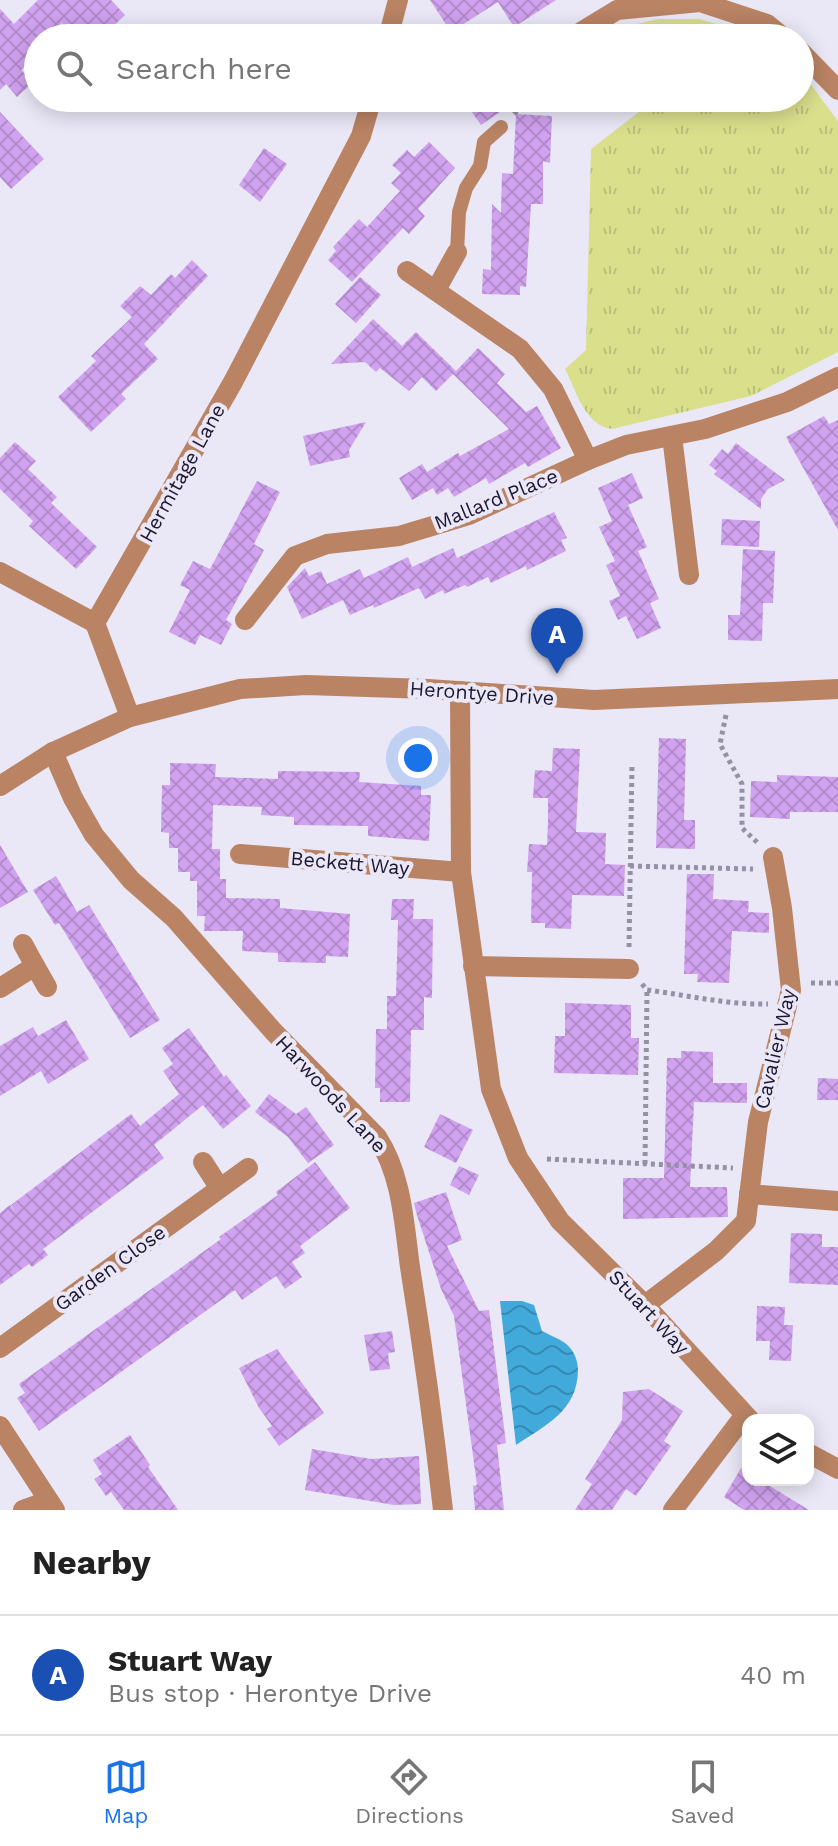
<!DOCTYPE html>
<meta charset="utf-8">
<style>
body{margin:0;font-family:"Work Sans",sans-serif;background:#f2f2f2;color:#222}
.controls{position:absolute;right:24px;bottom:24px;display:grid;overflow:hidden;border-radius:16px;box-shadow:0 4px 20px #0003}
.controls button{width:72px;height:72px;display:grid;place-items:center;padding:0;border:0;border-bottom:2px solid #e0e0e0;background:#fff;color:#222;font:40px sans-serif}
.you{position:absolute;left:418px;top:758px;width:28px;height:28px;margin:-20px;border:6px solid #fff;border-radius:50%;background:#1a73e8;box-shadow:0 0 0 12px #1a73e833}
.badge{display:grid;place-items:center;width:52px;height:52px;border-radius:50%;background:#1a73e8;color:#fff;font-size:26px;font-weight:700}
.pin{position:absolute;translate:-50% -66px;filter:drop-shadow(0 2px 4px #0008)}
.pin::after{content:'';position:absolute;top:42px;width:28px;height:24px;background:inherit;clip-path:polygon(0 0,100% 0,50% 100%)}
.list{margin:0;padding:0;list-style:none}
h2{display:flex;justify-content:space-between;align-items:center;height:104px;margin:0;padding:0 32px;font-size:34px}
h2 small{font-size:26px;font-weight:400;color:#767676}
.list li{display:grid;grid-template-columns:52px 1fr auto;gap:24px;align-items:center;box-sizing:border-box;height:120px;padding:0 32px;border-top:2px solid #e0e0e0}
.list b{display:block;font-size:30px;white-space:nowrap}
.list p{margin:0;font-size:26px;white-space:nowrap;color:#767676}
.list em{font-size:26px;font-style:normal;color:#767676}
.icon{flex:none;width:44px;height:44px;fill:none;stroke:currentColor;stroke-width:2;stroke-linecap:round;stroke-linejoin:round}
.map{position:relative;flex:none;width:838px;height:1510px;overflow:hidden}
.search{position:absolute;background:#fff;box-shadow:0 4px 20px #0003;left:24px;right:24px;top:24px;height:88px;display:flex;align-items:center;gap:20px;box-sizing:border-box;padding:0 28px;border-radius:44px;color:#767676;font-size:30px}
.sheet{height:224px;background:#fff}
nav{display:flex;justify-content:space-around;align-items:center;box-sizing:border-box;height:112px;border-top:2px solid #e0e0e0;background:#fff;font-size:22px;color:#767676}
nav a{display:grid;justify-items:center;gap:4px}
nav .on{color:#1a73e8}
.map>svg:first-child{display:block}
.grass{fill:url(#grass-tufts)}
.water{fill:url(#water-waves)}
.building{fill:url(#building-cross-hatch)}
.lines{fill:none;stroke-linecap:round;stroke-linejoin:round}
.path{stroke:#9591a5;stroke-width:5;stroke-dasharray:4 4;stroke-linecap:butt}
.service{stroke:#b98364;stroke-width:14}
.minor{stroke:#b98364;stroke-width:20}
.labels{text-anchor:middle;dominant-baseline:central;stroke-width:8;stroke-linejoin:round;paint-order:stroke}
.street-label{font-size:20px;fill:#1c1631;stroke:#eae8f7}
</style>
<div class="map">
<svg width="838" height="1510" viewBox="0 0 838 1510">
<defs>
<pattern id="grass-tufts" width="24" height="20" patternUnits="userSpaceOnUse" patternTransform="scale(2)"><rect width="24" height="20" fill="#dadf8c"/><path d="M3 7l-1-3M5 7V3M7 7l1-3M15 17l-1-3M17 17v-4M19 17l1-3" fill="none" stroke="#babf79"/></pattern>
<pattern id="water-waves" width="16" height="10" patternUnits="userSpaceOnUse" patternTransform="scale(2)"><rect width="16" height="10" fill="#41aada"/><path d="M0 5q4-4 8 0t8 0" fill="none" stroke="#3689b1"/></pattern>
<pattern id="building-cross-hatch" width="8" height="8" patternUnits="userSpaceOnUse" patternTransform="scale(2)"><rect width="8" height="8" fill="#d1a2ef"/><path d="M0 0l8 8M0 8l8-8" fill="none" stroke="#b38bcd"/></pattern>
</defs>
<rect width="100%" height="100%" fill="#eae8f7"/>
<g class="grass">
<path d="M 657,19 L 700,19 L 760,38 L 623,38 L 617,29 Z"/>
<path d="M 800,70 L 838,121 L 838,352 L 751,396 L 612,429 C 585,426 576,390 565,369 L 586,350 L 591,149 L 657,98 L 800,98 Z"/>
</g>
<path class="water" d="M 500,1301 L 522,1301 L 534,1305 L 542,1331 C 549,1335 558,1338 565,1343 C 574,1350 578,1360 578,1371 C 577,1411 546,1425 516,1445 Z"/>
<g class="building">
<path d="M 38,0 L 111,0 L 125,15 L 101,38 L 88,38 L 79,29 L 73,35 L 62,23 L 46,38 L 38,38 L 38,55 L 21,70 L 33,82 L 17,97 L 6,84 L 0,90 L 0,9 L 14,24 Z"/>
<path d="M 430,0 L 556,0 L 514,27 L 498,2 L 451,32 Z"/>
<path d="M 462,98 L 520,98 L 481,125 Z"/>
<path d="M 0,112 L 44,159 L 11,189 L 0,177 Z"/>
<path d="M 516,114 L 552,116 L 550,163 L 543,161 L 543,204 L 531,204 L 526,287 L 520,286 L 520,295 L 482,294 L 483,269 L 491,270 L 492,204 L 501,213 L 502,173 L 513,174 Z"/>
<path d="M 429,142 L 455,168 L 418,209 L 425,216 L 409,234 L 403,228 L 352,282 L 328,260 L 336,251 L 333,247 L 359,219 L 367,227 L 400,191 L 391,183 L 401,173 L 392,165 L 407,150 L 414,157 Z"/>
<path d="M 264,148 L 287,164 L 260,202 L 239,185 Z"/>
<path d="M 192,260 L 208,276 L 144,344 L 158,359 L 121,394 L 126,399 L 91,432 L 58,397 L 96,361 L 91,356 L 132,317 L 120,306 L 140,286 L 151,295 L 171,274 L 175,278 Z"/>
<path d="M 360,277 L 381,295 L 356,323 L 335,304 Z"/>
<path d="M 373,319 L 402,346 L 416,332 L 456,371 L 478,348 L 505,374 L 497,383 L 526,412 L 537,406 L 561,448 L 528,467 L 525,463 L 489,484 L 486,478 L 454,497 L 448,488 L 437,495 L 433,488 L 412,500 L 399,478 L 422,464 L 427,472 L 458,453 L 460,456 L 509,429 L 453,374 L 436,391 L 422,377 L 409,391 L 380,368 L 376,372 L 365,362 L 331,364 Z"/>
<path d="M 824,416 L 829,424 L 838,420 L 838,530 L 786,437 Z"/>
<path d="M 366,422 L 349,450 L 350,457 L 310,466 L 303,436 Z"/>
<path d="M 15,442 L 36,461 L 28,469 L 57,497 L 51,503 L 97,547 L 76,569 L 29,526 L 33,521 L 0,489 L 0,458 Z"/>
<path d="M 736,443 L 785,480 L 768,489 L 761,499 L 761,509 L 714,474 L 717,471 L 709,465 L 722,449 L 728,454 Z"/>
<path d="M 632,473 L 643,498 L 628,505 L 647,547 L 638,551 L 659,599 L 650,603 L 661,628 L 637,639 L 626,616 L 618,620 L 609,601 L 620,596 L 606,565 L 615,561 L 599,527 L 612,521 L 598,488 Z"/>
<path d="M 257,481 L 280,492 L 254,544 L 264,550 L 226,620 L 232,624 L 221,645 L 200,635 L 195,645 L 169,632 L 190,590 L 180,585 L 193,561 L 210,569 Z"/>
<path d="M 554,512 L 567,538 L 561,540 L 566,551 L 527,570 L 526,566 L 491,583 L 488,577 L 467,587 L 465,585 L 444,594 L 443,590 L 425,599 L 419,588 L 374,608 L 373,605 L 350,615 L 343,600 L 302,619 L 287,587 L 305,568 L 309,576 L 321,571 L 327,584 L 360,569 L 364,578 L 408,557 L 412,567 L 453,548 L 457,558 Z"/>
<path d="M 722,519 L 760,521 L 759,547 L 721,545 Z"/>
<path d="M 743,549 L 775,551 L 773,603 L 763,603 L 762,641 L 728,640 L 728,615 L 740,615 Z"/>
<path d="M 659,738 L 686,739 L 684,820 L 695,820 L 695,849 L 656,848 Z"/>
<path d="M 553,748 L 580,749 L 576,832 L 606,833 L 605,864 L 625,865 L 624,896 L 572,895 L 571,929 L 545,928 L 545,923 L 531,923 L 532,872 L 527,872 L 529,844 L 547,845 L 548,822 L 548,798 L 533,798 L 535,770 L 552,771 Z"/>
<path d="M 170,763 L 216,764 L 215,777 L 278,779 L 278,771 L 360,772 L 359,782 L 421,786 L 421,795 L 431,795 L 429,841 L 368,836 L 368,826 L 294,825 L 294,817 L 261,815 L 262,807 L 213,805 L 212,849 L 220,849 L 220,879 L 226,879 L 226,898 L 280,899 L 280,908 L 350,914 L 348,957 L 326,956 L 326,963 L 278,962 L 278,953 L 242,951 L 243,931 L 204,931 L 205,916 L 197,916 L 197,881 L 190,881 L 190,872 L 178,872 L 178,848 L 169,848 L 169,833 L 161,832 L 162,785 L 170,785 Z"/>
<path d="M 777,775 L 838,777 L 838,812 L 790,812 L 790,819 L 750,817 L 751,781 L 777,782 Z"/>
<path d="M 0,845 L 28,892 L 0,908 Z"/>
<path d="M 687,874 L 714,874 L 713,899 L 749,901 L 748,912 L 769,913 L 769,933 L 732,931 L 729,983 L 697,982 L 698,974 L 684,974 Z"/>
<path d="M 56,876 L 77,912 L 89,905 L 160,1020 L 130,1038 L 59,923 L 55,925 L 33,890 Z"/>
<path d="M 392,899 L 414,899 L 413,919 L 433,919 L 432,998 L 424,997 L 424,1030 L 411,1030 L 410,1102 L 380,1102 L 380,1088 L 375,1088 L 376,1029 L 387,1029 L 387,996 L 396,996 L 398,920 L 391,920 Z"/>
<path d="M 565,1003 L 631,1005 L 631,1038 L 639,1038 L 638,1075 L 554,1073 L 555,1036 L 565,1036 Z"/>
<path d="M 66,1020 L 89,1059 L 48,1084 L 41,1071 L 0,1096 L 0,1046 L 33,1027 L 38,1036 Z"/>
<path d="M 189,1028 L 224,1077 L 226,1075 L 251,1106 L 223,1129 L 203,1105 L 154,1145 L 164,1158 L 43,1249 L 48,1255 L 32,1267 L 29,1264 L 0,1285 L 0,1213 L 10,1205 L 15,1212 L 11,1205 L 131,1114 L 140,1126 L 179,1094 L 163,1071 L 173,1064 L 162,1048 Z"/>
<path d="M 681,1051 L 713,1052 L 713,1083 L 747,1083 L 747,1103 L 694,1102 L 690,1187 L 727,1187 L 728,1217 L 623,1219 L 623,1178 L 664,1178 L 667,1058 L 681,1058 Z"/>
<path d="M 818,1078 L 838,1079 L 838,1100 L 817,1100 Z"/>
<path d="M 269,1094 L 296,1114 L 306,1107 L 334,1145 L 308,1163 L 288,1137 L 255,1112 Z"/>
<path d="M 440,1114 L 473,1130 L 456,1163 L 424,1147 Z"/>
<path d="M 315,1162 L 350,1208 L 300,1246 L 305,1253 L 292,1262 L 302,1277 L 285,1289 L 276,1276 L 242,1300 L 235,1290 L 39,1431 L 17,1398 L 25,1393 L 19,1384 L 221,1239 L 219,1237 L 278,1195 L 276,1192 Z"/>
<path d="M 459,1166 L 479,1175 L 469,1195 L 450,1185 Z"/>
<path d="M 446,1192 L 462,1240 L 447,1246 L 479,1311 L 489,1310 L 506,1443 L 497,1445 L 504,1510 L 475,1510 L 473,1486 L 477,1485 L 454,1316 L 441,1289 L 416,1212 L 414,1203 Z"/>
<path d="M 791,1233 L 822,1234 L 822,1247 L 838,1247 L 838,1285 L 789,1283 Z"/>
<path d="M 757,1306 L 785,1307 L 784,1325 L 793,1325 L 791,1361 L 769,1360 L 770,1341 L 756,1341 Z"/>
<path d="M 392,1331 L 395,1352 L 388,1353 L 390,1369 L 370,1371 L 364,1335 Z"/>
<path d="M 277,1349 L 324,1413 L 279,1446 L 267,1429 L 272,1426 L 259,1408 L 239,1368 Z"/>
<path d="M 649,1389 L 683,1411 L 664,1441 L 671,1446 L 636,1496 L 626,1489 L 612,1510 L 575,1510 L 592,1484 L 585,1479 L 622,1420 L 623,1392 Z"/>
<path d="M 130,1435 L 150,1465 L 148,1467 L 178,1510 L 124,1510 L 111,1492 L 106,1496 L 94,1479 L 102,1474 L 93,1460 Z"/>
<path d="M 312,1449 L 371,1459 L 419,1456 L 421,1504 L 394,1505 L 305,1490 Z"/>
<path d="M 741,1468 L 748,1473 L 748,1480 L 760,1480 L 809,1510 L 744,1510 L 724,1497 Z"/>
</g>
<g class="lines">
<g class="path">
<path d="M 514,114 L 522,106 L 521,98"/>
<path d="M 726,715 L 720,744 L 742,784 L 742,828 L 759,844"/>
<path d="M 630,866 L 753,869"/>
<path d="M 629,947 L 632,764"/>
<path d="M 811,983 L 838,983"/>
<path d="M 642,984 L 647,990 C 687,995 727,1005 768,1004"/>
<path d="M 547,1159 L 733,1168"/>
<path d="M 645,1164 L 647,990"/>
</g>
<path class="service" d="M 457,252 L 459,212 L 466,188 L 480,166 L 484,142 L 501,127"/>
<g class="minor">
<path d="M 497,36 L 498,38"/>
<path d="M 388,38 L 398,0"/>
<path d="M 571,38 L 617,10 L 700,2 L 767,24 L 784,38"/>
<path d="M 800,51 L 838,90"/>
<path d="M 407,271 L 520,349 L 553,389 L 588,460"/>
<path d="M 436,290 L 457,252"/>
<path d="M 672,436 L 689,575"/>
<path d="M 0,572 L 95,623"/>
<path d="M 245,620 L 295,556 L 327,544 L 399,536 L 469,515 L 588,460 L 626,445 L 705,429 L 787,402 L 838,377"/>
<path d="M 95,623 L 233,382 L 361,136 L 372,98"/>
<path d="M 95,623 L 130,717"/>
<path d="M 460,691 L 461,872 L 491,1089 L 518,1158 L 560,1221 L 645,1305 L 750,1420"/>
<path d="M 53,752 L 73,798 L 94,835 L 131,880 L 174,918 L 273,1031 L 377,1137 C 402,1175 404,1223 410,1267 C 423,1348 434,1429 443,1510"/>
<path d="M 0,786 L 53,752 L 130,717 L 240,689 L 306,685 L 428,689 L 594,700 L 838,689"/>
<path d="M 240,854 L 461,872"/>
<path d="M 35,966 L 47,987"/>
<path d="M 473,966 L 629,969"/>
<path d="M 0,988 L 35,966 L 23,944"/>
<path d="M 203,1162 L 219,1187"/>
<path d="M 749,1194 L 838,1201"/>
<path d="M 645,1305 L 716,1251 L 746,1221 L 758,1122 L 791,990 L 782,908 L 773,857"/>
<path d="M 0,1348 L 248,1168"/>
<path d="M 0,1426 L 55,1510"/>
<path d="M 808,1453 L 838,1469"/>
<path d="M 23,1510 L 48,1501"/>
<path d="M 673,1510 L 744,1416"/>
</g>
</g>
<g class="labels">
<g class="street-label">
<text transform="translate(182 473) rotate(-61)">Hermitage Lane</text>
<text transform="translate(496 499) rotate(-22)">Mallard Place</text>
<text transform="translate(482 693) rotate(4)">Herontye Drive</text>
<text transform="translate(350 863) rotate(5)">Beckett Way</text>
<text transform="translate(775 1049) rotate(-77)">Cavalier Way</text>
<text transform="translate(331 1094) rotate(47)">Harwoods Lane</text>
<text transform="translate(110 1268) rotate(-36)">Garden Close</text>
<text transform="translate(649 1312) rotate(47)">Stuart Way</text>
</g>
</g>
</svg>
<div class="controls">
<button><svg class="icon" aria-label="layers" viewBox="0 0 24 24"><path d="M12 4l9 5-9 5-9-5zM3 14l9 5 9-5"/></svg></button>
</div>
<div class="you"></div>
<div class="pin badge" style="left:557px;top:674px;background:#1a4fb4">A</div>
<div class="search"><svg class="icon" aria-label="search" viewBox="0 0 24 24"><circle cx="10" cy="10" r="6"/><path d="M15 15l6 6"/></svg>Search here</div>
</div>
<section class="sheet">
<h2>Nearby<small></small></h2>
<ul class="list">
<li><span class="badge" style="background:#1a4fb4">A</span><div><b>Stuart Way</b><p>Bus stop · Herontye Drive</p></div><em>40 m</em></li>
</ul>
</section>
<nav>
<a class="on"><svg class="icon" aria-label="map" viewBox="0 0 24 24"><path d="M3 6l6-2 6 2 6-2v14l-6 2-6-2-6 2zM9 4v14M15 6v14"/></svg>Map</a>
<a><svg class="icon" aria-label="directions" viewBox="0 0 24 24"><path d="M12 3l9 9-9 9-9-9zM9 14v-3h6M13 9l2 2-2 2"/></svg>Directions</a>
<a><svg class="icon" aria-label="saved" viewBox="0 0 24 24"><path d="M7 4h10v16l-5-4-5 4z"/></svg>Saved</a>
</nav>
